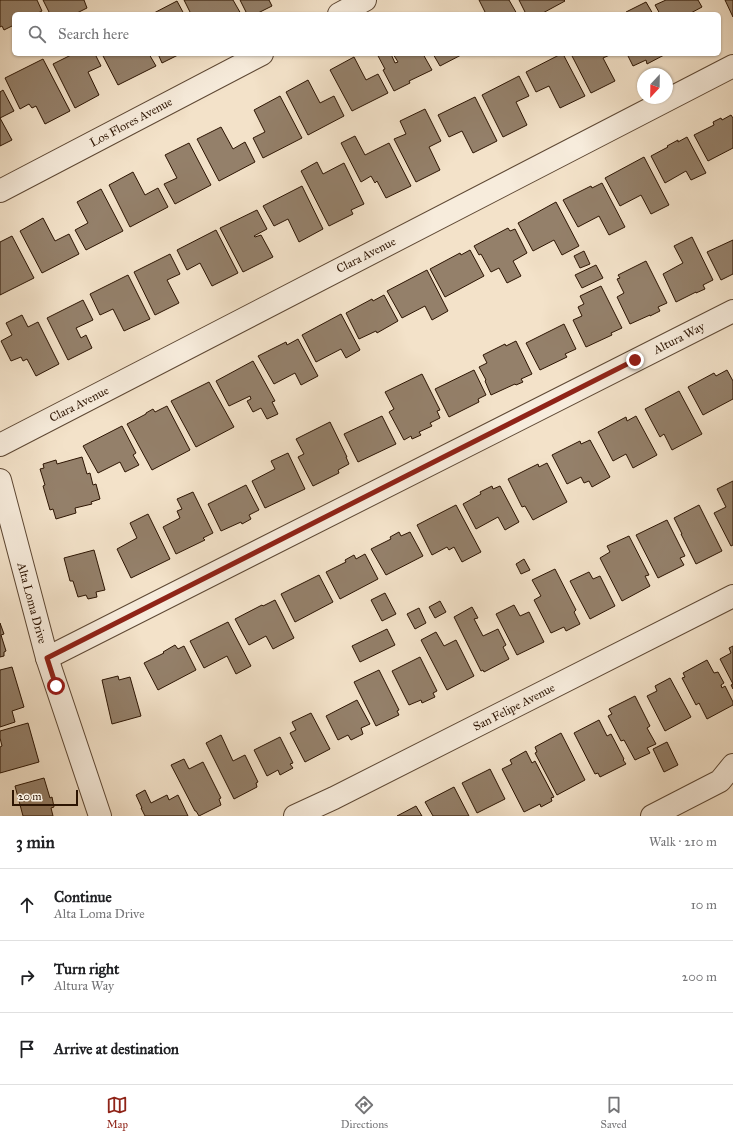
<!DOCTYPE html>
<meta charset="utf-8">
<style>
body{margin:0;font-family:"IM FELL Great Primer",serif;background:#f2f2f2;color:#202124}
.compass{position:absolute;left:637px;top:68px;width:36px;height:36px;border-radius:50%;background:#fff;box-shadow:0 1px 3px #0004;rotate:202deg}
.scale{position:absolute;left:12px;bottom:10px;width:66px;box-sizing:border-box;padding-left:4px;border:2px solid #2d1503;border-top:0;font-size:11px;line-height:14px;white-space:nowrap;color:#2d1503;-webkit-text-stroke:3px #f7ecdc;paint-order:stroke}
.stop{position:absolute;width:12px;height:12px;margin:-9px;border:3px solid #8f2418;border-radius:50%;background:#fff}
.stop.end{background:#8f2418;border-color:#fff;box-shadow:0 1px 4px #0008}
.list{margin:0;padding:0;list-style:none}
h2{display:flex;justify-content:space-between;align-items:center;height:52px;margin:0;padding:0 16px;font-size:17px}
h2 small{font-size:13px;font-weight:400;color:#757577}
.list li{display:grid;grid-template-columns:26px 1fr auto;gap:12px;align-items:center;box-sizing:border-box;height:72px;padding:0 16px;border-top:1px solid #e0e0e0}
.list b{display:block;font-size:15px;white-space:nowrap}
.list p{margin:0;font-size:13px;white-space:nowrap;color:#757577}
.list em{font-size:13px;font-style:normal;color:#757577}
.icon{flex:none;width:22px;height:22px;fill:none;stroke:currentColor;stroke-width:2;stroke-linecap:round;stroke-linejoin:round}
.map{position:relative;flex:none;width:733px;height:816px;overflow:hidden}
.search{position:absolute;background:#fff;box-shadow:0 1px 3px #0004;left:12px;right:12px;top:12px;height:44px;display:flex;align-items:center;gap:10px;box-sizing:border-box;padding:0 14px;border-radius:6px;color:#757577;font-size:15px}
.sheet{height:268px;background:#fff}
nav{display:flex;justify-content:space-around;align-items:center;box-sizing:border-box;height:56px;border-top:1px solid #e0e0e0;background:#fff;font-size:11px;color:#757577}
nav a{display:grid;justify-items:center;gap:2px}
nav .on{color:#8f2418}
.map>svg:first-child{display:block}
.building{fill:#94806a;stroke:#2d1503}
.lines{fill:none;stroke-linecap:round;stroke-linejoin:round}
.minor-casing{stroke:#5e4834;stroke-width:24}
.minor{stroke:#f7ecdc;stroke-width:22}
.route{stroke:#8f2418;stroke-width:5}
.labels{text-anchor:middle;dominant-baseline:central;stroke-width:4;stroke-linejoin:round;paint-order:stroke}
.street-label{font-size:12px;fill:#2d1503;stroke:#f7ecdc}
</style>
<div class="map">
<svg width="733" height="816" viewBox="0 0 733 816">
<rect width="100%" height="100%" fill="#f3e2c9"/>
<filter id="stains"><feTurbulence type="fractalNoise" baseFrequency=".005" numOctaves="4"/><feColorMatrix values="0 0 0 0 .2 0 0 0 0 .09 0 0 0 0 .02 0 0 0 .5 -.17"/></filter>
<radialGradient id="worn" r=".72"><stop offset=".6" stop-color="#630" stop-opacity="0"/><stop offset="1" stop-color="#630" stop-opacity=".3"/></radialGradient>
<g class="building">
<path d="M 0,0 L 37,0 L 42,11 L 36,14 L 14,14 L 14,25 L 4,30 L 2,26 L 0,27 Z"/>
<path d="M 43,0 L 84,0 L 87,8 L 75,14 L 50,14 Z"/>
<path d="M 184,0 L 233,0 L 241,14 L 191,14 Z"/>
<path d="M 240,0 L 269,0 L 272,6 L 256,14 L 247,14 Z"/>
<path d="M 479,0 L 509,0 L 517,14 L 486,14 Z"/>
<path d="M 519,0 L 564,0 L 565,1 L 541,14 L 526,14 Z"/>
<path d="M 666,0 L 698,0 L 702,7 L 689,14 L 660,14 L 655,5 Z"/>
<path d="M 725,0 L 733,0 L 733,17 Z"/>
<path d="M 177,1 L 184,14 L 152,14 Z"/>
<path d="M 646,2 L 653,14 L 628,14 L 626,12 Z"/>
<path d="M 73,54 L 95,54 L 101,66 L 88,72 L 99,95 L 75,108 L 53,64 Z"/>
<path d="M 102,54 L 149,54 L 156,66 L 118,85 Z"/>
<path d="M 158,54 L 180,54 L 162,63 Z"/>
<path d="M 377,54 L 391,54 L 395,63 L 398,62 L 393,54 L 423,54 L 432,70 L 409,81 L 410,83 L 394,91 L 383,70 L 385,69 Z"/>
<path d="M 433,54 L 463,54 L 440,66 Z"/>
<path d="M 561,54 L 563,54 L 585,96 L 560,108 L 549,86 L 536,92 L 526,72 Z"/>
<path d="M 571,54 L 612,54 L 603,58 L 615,81 L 591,93 Z"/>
<path d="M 627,54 L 666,54 L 647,64 L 646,60 L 633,66 Z"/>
<path d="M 354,57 L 366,80 L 378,74 L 388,93 L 352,111 L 330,70 Z"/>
<path d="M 43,59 L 70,111 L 45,124 L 36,106 L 32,108 L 29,104 L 20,109 L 5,78 Z"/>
<path d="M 519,76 L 529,96 L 516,102 L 527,125 L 503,137 L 482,95 Z"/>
<path d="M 308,80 L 320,103 L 334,96 L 344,116 L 308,135 L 286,92 Z"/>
<path d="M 3,90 L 14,111 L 0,118 L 0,92 Z"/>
<path d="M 280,96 L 302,138 L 263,158 L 253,138 L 265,132 L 254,110 Z"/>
<path d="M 475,97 L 497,141 L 473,153 L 462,131 L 449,137 L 438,115 Z"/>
<path d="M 425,109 L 441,141 L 429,147 L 440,170 L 416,182 L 394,139 L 406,134 L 400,121 Z"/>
<path d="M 731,115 L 733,118 L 733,148 L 708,161 L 694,135 L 714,125 L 713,122 L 721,118 L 722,120 Z"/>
<path d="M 0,118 L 12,140 L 0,146 Z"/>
<path d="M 221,127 L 233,149 L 245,142 L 255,162 L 219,181 L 197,139 Z"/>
<path d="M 355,136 L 365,155 L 389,143 L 411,186 L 386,198 L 377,181 L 375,183 L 371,176 L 361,182 L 341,143 Z"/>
<path d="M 687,137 L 706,173 L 691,180 L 686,171 L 665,183 L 651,156 L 668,147 L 667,146 L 678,140 L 678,142 Z"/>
<path d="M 189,143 L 211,185 L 175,204 L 164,184 L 177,178 L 165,155 Z"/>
<path d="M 644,157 L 669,205 L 651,214 L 641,195 L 620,206 L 605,178 Z"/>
<path d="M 317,162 L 323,174 L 344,163 L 364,204 L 351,210 L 353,214 L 329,226 L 301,171 Z"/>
<path d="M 133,172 L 145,195 L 158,188 L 168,207 L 130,227 L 109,185 Z"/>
<path d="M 602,183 L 625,227 L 609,235 L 599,216 L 578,227 L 563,200 L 591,186 L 592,188 Z"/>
<path d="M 302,186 L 323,229 L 299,242 L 288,219 L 274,226 L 263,206 Z"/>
<path d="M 101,189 L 123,231 L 86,250 L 75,230 L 88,223 L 77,202 Z"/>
<path d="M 556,202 L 579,246 L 562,255 L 554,240 L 533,251 L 518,223 Z"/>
<path d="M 257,210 L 267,229 L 254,236 L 255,237 L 261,235 L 273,257 L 243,272 L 220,228 Z"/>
<path d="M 43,218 L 55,241 L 69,234 L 79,254 L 42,273 L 20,231 Z"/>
<path d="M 508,228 L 510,231 L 515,229 L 527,253 L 513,261 L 521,276 L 507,283 L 499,268 L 491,272 L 481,254 L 479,255 L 474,246 Z"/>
<path d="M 216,230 L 238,273 L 212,286 L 200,263 L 187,270 L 177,250 Z"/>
<path d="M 12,236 L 34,278 L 0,295 L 0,242 Z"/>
<path d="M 692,237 L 713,280 L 703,285 L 705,289 L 696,293 L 696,292 L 676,302 L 663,274 L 683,263 L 674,246 Z"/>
<path d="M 733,240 L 733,274 L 721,280 L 707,252 Z"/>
<path d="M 470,250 L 484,276 L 445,297 L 430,269 L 460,253 L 461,255 Z"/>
<path d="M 584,251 L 590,264 L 580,268 L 574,256 Z"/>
<path d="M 170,254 L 180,274 L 167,280 L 179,303 L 155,315 L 134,272 Z"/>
<path d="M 646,261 L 667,303 L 658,307 L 660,311 L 650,316 L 650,315 L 630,324 L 617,297 L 624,293 L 617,279 L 620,278 L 618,275 Z"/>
<path d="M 596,265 L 603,278 L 582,288 L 575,275 Z"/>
<path d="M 427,270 L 448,311 L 432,320 L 425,306 L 402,318 L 387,291 Z"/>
<path d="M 128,275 L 150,319 L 124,331 L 113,309 L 100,315 L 90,294 Z"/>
<path d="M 601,286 L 622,328 L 611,333 L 612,335 L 586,347 L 573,320 L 582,316 L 578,307 L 584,304 L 580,296 Z"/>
<path d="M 384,295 L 398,321 L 377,333 L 376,331 L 359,339 L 346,313 L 372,299 L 373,301 Z"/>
<path d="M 83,300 L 93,320 L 76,328 L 81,338 L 86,335 L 92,348 L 68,360 L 47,318 Z"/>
<path d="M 341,314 L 360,350 L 346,358 L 341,349 L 316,362 L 302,335 Z"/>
<path d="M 22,315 L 28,327 L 38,322 L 59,364 L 36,376 L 27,359 L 23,361 L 21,357 L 11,361 L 1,341 L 12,335 L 6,323 Z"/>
<path d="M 564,324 L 576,349 L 565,354 L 567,357 L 540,370 L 526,343 Z"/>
<path d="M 298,339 L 318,376 L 301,385 L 295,373 L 274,384 L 258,356 L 286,342 L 287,345 Z"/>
<path d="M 516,341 L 532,374 L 521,379 L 523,382 L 516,385 L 515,384 L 491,395 L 485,381 L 486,380 L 479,367 L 487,363 L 483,355 L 505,344 L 506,346 Z"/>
<path d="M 253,361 L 275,401 L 272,402 L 278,414 L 267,419 L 261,408 L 253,412 L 247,401 L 251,399 L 250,396 L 229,406 L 216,381 Z"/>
<path d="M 474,370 L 486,395 L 478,399 L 479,402 L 449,417 L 435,389 Z"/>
<path d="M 727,370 L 733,381 L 733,399 L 703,415 L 688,387 L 714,373 L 716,376 Z"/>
<path d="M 422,374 L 440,410 L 437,411 L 440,418 L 430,423 L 432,426 L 419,432 L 421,435 L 412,439 L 411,436 L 404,440 L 389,412 L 394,409 L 385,392 Z"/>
<path d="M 209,382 L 234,427 L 196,447 L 171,401 Z"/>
<path d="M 679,391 L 702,434 L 672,450 L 664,434 L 660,437 L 645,409 Z"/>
<path d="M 167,406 L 190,450 L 152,470 L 127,424 L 146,414 L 146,413 L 153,409 L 155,412 Z"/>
<path d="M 382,416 L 396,444 L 358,462 L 344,434 Z"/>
<path d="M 636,416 L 657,455 L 633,468 L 626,454 L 613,461 L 598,432 L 626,417 L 627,421 Z"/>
<path d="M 330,422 L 347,457 L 346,457 L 349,464 L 338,470 L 339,473 L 313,486 L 298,457 L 304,454 L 296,439 Z"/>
<path d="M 122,426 L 136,453 L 133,455 L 139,465 L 125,472 L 120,462 L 98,473 L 83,446 Z"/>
<path d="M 590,440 L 610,477 L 592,487 L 589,481 L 584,483 L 581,477 L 567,484 L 552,455 L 580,441 L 581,444 Z"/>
<path d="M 288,453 L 305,489 L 265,508 L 252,481 L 275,469 L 271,461 Z"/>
<path d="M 82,457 L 87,474 L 90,473 L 93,485 L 96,484 L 100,499 L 91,502 L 92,504 L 75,508 L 76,513 L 56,519 L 53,509 L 50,510 L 43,486 L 45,485 L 40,469 L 44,468 L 43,464 L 56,460 L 57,464 Z"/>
<path d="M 547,463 L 567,502 L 533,520 L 525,506 L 522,507 L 508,479 L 538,464 L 539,467 Z"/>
<path d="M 733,481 L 733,545 L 731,546 L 714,513 L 726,507 L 717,489 Z"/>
<path d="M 246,485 L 259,510 L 249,515 L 251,519 L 242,524 L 241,522 L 221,531 L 208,504 Z"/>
<path d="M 492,486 L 493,489 L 500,486 L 519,522 L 505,530 L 498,517 L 476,529 L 463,504 L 481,494 L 480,492 Z"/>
<path d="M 193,492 L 213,533 L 203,538 L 205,540 L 176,554 L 163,527 L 180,518 L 177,511 L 182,509 L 177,499 Z"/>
<path d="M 456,505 L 481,552 L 462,562 L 454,547 L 449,550 L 447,547 L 432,555 L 417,525 Z"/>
<path d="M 699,505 L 722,551 L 696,564 L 681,534 L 682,534 L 674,518 Z"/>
<path d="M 148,514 L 170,559 L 131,578 L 117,549 L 137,538 L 130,523 Z"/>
<path d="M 667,520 L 685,556 L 680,558 L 684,565 L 658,578 L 636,535 Z"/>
<path d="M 399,532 L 401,536 L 410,532 L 423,556 L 386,575 L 371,549 L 391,539 L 390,537 Z"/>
<path d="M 629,536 L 649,575 L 645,576 L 650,586 L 622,601 L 600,558 L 610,552 L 607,546 Z"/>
<path d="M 94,550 L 105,590 L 96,592 L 97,597 L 88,599 L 86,595 L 78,597 L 73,581 L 70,581 L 64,558 Z"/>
<path d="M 365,554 L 378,579 L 340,599 L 326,572 L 346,562 L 345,560 L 354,555 L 356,559 Z"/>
<path d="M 524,559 L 530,570 L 521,574 L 516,564 Z"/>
<path d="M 555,569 L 576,610 L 574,612 L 580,624 L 566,631 L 564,627 L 551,633 L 534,600 L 541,596 L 532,580 Z"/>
<path d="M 589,572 L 593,579 L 600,576 L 615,606 L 590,619 L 570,581 Z"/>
<path d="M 319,575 L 333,602 L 295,622 L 281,594 Z"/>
<path d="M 385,593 L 396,614 L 382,621 L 371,600 Z"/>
<path d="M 275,600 L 294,638 L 273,649 L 266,636 L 249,645 L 235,619 L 262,605 L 263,606 Z"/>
<path d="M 440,601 L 446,612 L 435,618 L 429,607 Z"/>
<path d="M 514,605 L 520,616 L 529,612 L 544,642 L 517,655 L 496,614 Z"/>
<path d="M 472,607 L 478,618 L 474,619 L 483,636 L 498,629 L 506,645 L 503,647 L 509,659 L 484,672 L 483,670 L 481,671 L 454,617 Z"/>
<path d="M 419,608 L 426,623 L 415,629 L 407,614 Z"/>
<path d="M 228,622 L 251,666 L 236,674 L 227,656 L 204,668 L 190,641 Z"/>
<path d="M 0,623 L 4,634 L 1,635 L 6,651 L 4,652 L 4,656 L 0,657 Z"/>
<path d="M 387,629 L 395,645 L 360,662 L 352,646 Z"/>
<path d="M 436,632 L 444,646 L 456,640 L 474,676 L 447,690 L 421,640 Z"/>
<path d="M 175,645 L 178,649 L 184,646 L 196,670 L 158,690 L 144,663 L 164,653 L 163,652 Z"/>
<path d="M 733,646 L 733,689 L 731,685 L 733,684 L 720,659 L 731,653 L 729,648 Z"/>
<path d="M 420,657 L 437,691 L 433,693 L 435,697 L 422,703 L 421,700 L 409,705 L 392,671 Z"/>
<path d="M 707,660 L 714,673 L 718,672 L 724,683 L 721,685 L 722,688 L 725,686 L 733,702 L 733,705 L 707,719 L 699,703 L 696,705 L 682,678 L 685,677 L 683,673 Z"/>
<path d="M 12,667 L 24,707 L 12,711 L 15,722 L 0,727 L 0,670 Z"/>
<path d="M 379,670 L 399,710 L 397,711 L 399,715 L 376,726 L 354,682 Z"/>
<path d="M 118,676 L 119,680 L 130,677 L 141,716 L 112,724 L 102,680 Z"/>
<path d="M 670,678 L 691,717 L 665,731 L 647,696 L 657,691 L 655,686 Z"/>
<path d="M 635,696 L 650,726 L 647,728 L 656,744 L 647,748 L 650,753 L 635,760 L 624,740 L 621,741 L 608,716 L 612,714 L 609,709 Z"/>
<path d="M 357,700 L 370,724 L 361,728 L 363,734 L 351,740 L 348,735 L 338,740 L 326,716 Z"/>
<path d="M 311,713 L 330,749 L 305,762 L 290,733 L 296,730 L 292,722 Z"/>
<path d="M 599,720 L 607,736 L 611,734 L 624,759 L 623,760 L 626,764 L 600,777 L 598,773 L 595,774 L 574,733 Z"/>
<path d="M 28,723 L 39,762 L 0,773 L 0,747 L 2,746 L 0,738 L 0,731 Z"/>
<path d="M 561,733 L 585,780 L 557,795 L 535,753 L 537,752 L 535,747 Z"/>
<path d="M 221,735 L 233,761 L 245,755 L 258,782 L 256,783 L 257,787 L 234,799 L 206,743 Z"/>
<path d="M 280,737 L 293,763 L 290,764 L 293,768 L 280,775 L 278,770 L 267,776 L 254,750 Z"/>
<path d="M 667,742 L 678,765 L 664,772 L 653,749 Z"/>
<path d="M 526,751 L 532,763 L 535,761 L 554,797 L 551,798 L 552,801 L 541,807 L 540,804 L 524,812 L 502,769 L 512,764 L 510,760 Z"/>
<path d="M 184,759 L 189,769 L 203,762 L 221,798 L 219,799 L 221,805 L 199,816 L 196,811 L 195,811 L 171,765 Z"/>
<path d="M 490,769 L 505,799 L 477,813 L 462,783 Z"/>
<path d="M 44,778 L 50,798 L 52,797 L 54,807 L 51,808 L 53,816 L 23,816 L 15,786 Z"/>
<path d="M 454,787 L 469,816 L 433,816 L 425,802 Z"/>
<path d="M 145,790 L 151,803 L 167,795 L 169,800 L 178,795 L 188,816 L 145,816 L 141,808 L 142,808 L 136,795 Z"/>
<path d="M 416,806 L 422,816 L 397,816 Z"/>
</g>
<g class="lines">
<defs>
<g id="minor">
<path d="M 339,14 L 365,0"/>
<path d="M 0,191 L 262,54"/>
<path d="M 0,445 L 733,66"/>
<path d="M 0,480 L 47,658 L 100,816"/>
<path d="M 47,658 L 733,311"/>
<path d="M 295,816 L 334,798 L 733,596"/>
<path d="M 652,816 L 720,781 L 733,765"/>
</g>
</defs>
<use href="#minor" class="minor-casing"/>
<use href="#minor" class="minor"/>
</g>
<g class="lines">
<path class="route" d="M 56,686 L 47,658 L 635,360"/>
</g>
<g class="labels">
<g class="street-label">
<text transform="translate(131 122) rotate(-28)">Los Flores Avenue</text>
<text transform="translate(366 255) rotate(-27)">Clara Avenue</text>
<text transform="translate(679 338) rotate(-27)">Altura Way</text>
<text transform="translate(79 404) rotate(-27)">Clara Avenue</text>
<text transform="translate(32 603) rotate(75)">Alta Loma Drive</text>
<text transform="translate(514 707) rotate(-27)">San Felipe Avenue</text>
</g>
</g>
<rect width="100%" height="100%" filter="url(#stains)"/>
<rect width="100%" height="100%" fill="url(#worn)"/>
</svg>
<svg class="compass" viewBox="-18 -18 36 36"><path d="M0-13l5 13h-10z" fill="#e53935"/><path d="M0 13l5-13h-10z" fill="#757577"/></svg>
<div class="scale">20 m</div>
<div class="stop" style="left:56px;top:686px"></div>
<div class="stop end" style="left:635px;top:360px"></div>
<div class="search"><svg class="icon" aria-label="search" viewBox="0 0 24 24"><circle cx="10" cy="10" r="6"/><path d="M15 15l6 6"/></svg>Search here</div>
</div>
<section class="sheet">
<h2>3 min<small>Walk · 210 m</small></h2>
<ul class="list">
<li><svg class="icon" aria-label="ahead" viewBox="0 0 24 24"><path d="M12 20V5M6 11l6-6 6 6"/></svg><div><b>Continue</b><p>Alta Loma Drive</p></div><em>10 m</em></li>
<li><svg class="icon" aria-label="right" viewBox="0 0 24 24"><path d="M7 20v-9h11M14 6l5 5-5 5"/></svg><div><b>Turn right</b><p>Altura Way</p></div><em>200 m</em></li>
<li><svg class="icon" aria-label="arrive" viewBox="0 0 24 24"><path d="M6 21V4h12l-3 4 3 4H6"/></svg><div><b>Arrive at destination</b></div></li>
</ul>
</section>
<nav>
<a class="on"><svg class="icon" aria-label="map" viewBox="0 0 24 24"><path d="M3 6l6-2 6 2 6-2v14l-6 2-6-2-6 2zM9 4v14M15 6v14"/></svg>Map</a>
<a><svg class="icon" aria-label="directions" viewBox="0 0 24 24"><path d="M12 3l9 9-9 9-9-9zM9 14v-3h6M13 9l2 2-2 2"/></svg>Directions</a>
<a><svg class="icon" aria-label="saved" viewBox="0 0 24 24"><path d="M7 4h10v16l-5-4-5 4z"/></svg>Saved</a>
</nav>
